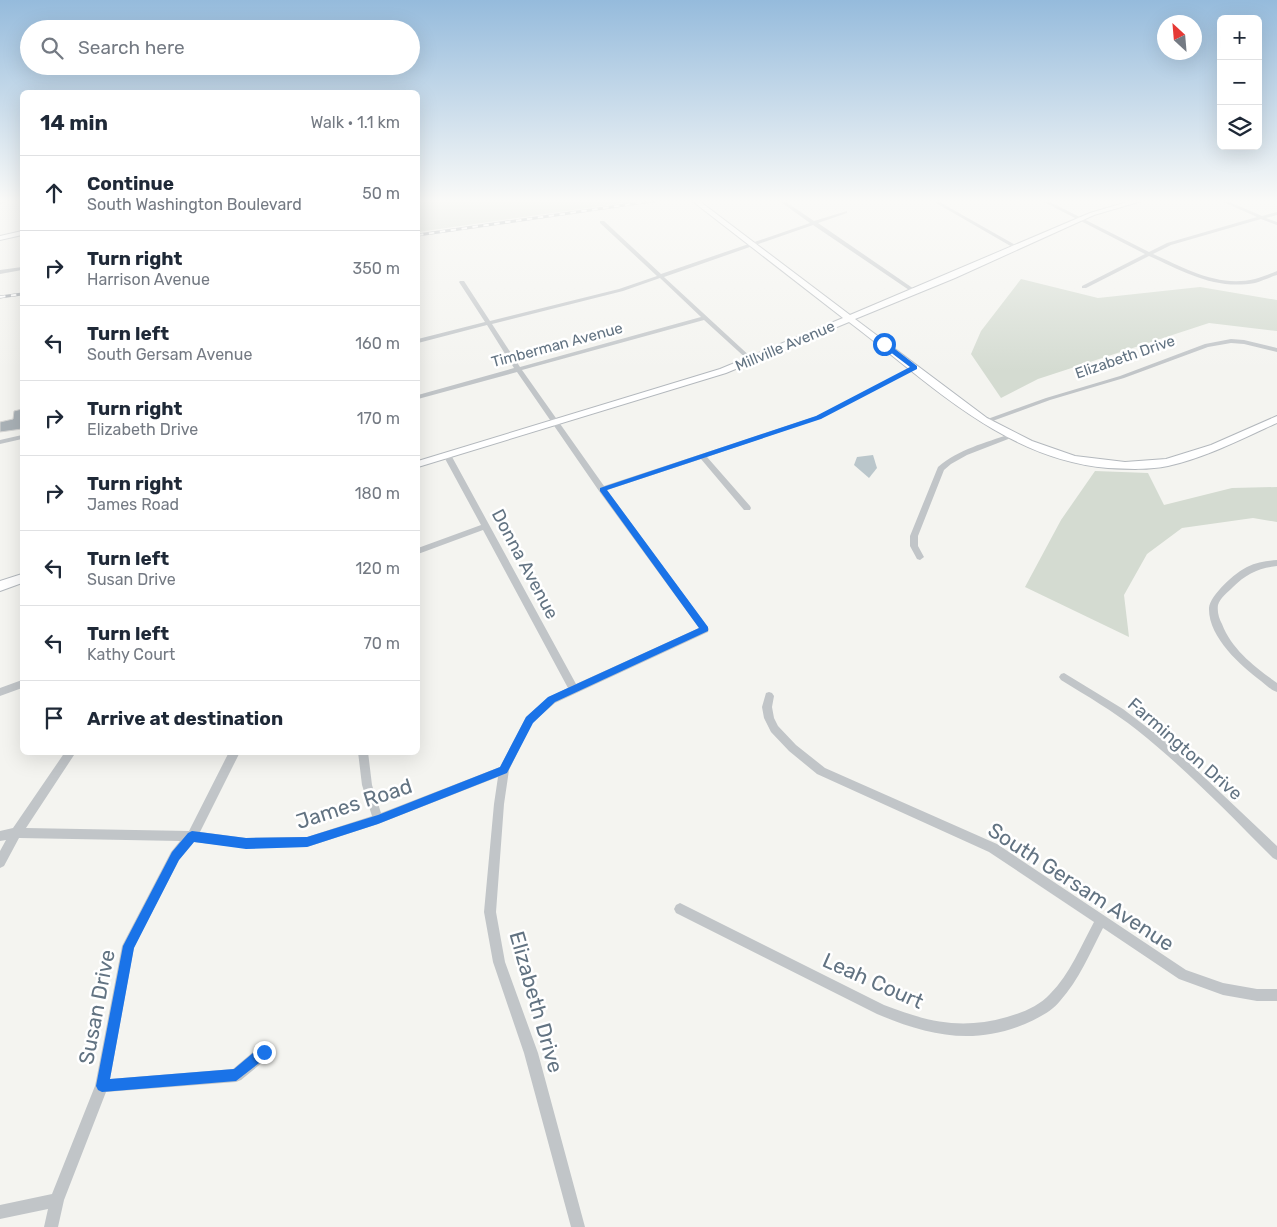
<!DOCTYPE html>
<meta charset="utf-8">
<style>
:root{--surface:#fff;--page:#f2f2f3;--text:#1f2937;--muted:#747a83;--line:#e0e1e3}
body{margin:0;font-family:Rubik,sans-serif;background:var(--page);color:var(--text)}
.controls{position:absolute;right:15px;top:15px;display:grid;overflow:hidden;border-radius:8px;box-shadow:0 5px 20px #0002}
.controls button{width:45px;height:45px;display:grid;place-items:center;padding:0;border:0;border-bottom:1px solid var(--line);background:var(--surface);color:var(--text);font:25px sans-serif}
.compass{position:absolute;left:1157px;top:15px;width:45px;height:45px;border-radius:50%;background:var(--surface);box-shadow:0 5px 20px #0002;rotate:334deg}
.stop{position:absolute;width:15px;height:15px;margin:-11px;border:4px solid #1a73e8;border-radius:50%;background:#fff}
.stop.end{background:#1a73e8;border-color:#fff;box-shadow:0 1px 5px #0008}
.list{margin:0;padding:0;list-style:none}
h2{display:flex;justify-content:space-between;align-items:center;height:65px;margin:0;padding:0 20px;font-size:21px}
h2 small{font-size:16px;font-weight:400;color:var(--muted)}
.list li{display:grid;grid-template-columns:32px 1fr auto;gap:15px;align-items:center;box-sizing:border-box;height:75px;padding:0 20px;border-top:1px solid var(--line)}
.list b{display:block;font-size:19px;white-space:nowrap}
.list p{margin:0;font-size:16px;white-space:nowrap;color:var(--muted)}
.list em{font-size:16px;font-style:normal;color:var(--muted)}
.icon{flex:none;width:28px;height:28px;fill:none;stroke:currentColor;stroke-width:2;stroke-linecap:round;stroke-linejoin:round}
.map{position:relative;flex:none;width:1277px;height:1227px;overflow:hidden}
.search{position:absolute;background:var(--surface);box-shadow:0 5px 20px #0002;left:20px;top:20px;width:400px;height:55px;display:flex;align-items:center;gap:12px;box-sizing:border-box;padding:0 18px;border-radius:28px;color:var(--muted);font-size:19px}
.panel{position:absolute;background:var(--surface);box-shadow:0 5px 20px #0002;left:20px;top:90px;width:400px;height:665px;border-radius:8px}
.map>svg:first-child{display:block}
.green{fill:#d4dbd1}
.water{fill:#bac6cb}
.building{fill:#a9b1b6;stroke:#d5d5d3}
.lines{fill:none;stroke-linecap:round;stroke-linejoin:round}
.secondary-casing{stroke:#b3b8bd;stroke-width:2}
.street{fill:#c1c5c8;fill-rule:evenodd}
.secondary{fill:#fff;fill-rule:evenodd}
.rail-casing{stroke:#a1a7ad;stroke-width:3}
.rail{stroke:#fff;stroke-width:2;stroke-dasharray:5.5;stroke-linecap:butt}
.route{fill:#1a73e8}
.labels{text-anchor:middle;stroke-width:5;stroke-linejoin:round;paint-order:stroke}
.far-street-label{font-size:15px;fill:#627382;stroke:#fff}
.street-label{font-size:18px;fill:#627382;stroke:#fff}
.near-street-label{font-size:21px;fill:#627382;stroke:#fff}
</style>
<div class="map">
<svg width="1277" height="1227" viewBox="0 0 1277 1227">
<rect width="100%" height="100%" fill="#f4f4f0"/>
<path class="green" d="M418 200H644L418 232Z
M1021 279 1098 298 1200 287 1277 300V331L1209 323 1038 379 1001 398 971 354 981 331Z
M1095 471 1148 473 1164 505 1232 488 1277 487V522L1253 518 1182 528 1147 554 1124 595 1129 637 1025 587 1061 520Z"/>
<path class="water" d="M873 455 877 468 869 478 854 465 857 457Z"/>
<path class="building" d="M22 409V429L0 432V422L13 419 14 411Z"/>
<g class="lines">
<g class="secondary-casing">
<path id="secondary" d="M691 200H698L850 315 1090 213 1134 200H1145L1094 215 955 278 855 319 987 418 1032 441 1075 456 1125 462 1166 459 1211 445 1277 416V423C1241 439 1207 457 1168 466 1148 470 1128 469 1108 468 1003 459 928 381 849 322L726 373 418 467V461L720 369 843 318Z
M22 231V235L0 240V236Z
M22 574V583L0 591V581Z"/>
</g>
<path class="street" d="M4 200H9L0 205V202Z
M778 200H783L814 221 847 211V213L818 223 917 291 912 292 813 225 664 277 753 359V361H749L704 320 522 370 604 486 817 416 912 367 917 368 821 418 707 457 750 506 751 508 750 510H744L701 459 607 490 709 629 708 632 555 703 532 723 509 770 504 804 496 912 505 962 538 1053 585 1227H571L524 1053 493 962 484 912 494 804 498 777 378 824 307 847 246 848 194 842 179 860 134 947 110 1079 233 1069 259 1047 264 1045 269 1047 271 1052 269 1057 241 1080 236 1082 106 1092 64 1200 58 1227H44L48 1209 0 1219V1205L52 1194 95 1086 122 946 171 852 180 841 19 838 4 866 0 868V851L6 840 0 841V831L13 828 65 752H76L26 828 189 831 229 752H240L200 832 246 838 307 837 372 816 362 785 358 752H368L372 785 381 813 500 767 526 717 549 697 568 688 483 530 418 554V548L481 525 443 455 444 453H447L451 455 576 684 699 628 599 491 517 372 418 399V395L514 368 487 325 418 343V339L485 322 459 282 460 281H464L490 321 619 289 657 276 600 223V221H604L661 274 810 223ZM660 278 701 317 520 367 492 324 623 291Z
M931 200H936L1019 247 1014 248Z
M1040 200H1046L1149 252 1167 243 1257 217 1219 200H1225L1262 216 1277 212V215L1266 218 1277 222V225L1261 219 1171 245 1153 254C1185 268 1218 288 1255 279 1262 277 1270 274 1277 271V275C1270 277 1262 281 1255 283 1214 290 1185 272 1149 256L1086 288H1082V286L1145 254Z
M22 267V270L0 274V270Z
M1231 339 1244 340 1277 348V352L1244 344 1231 343 1208 347 1124 378 1050 400 987 423H985L982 421 1046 398 1120 376 1205 344Z
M1010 434H1012L1016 436 967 455 951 464 944 470 918 536V546L924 557 920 560 917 559 910 546V536L938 467C959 449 985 443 1010 434Z
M22 435V439L0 444V440Z
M1277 560V566C1258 568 1246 574 1233 587 1228 592 1220 598 1218 605 1217 612 1219 618 1222 624 1232 650 1255 667 1277 683V692C1271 690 1266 685 1261 681 1241 666 1208 637 1209 608 1210 595 1236 572 1247 567 1257 562 1267 561 1277 560Z
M1064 673 1123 709 1165 741 1204 777 1277 846V860L1273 858C1229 814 1186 769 1137 730 1113 711 1087 696 1061 680L1059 677 1061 674Z
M22 680V688L0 696V688Z
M769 692 772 693 774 696 772 707 774 718 778 726 796 745 825 768 997 844 1186 970 1223 983 1257 989H1277V1001H1257L1223 995 1179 979 1103 928C1090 953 1079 980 1060 1001 1051 1012 1038 1018 1025 1024 972 1046 927 1035 877 1014L676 913 674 909 676 905 680 903 884 1005C928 1022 961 1030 1007 1017 1022 1013 1039 1006 1050 994 1070 974 1081 946 1094 922L989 852 817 774 789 751 771 732 764 718 762 707 766 693Z"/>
<use href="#secondary" class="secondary"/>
<g class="rail-casing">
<path id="rail" d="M418 235 659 200
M0 297 22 294"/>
</g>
<use href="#rail" class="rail"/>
</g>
<linearGradient id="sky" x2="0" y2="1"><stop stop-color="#95bbdc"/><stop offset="0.54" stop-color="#fafaf8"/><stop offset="1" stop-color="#fafaf8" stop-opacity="0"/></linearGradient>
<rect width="1277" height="372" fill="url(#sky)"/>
<path class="route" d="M881 342H886L917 366V369L821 419 607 490 708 627V631L555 702 533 723 507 773 378 824 307 847 246 849 194 842 179 860 134 948 110 1079 234 1069 260 1047 264 1046 268 1047 270 1052 268 1056 236 1081 102 1092 98 1090 96 1086 123 946 172 852 188 833 192 831 246 838 307 837 378 815 500 767 526 717 548 697 699 628 600 491V488L816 416 910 367 881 345Z"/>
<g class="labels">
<g class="far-street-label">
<text transform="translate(557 345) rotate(-15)" y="5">Timberman Avenue</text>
<text transform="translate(785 346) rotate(-23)" y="5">Millville Avenue</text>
<text transform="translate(1125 357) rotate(-19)" y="5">Elizabeth Drive</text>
</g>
<g class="street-label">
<text transform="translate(525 564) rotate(62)" y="6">Donna Avenue</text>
<text transform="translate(1185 749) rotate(41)" y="6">Farmington Drive</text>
</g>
<g class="near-street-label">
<text transform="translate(354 804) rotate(-18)" y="7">James Road</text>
<text transform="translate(1081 887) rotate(33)" y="7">South Gersam Avenue</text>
<text transform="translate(873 981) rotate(24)" y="7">Leah Court</text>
<text transform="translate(536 1002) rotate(74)" y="7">Elizabeth Drive</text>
<text transform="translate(97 1007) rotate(-79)" y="7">Susan Drive</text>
</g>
</g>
</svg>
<div class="controls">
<button>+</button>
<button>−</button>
<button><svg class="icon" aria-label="layers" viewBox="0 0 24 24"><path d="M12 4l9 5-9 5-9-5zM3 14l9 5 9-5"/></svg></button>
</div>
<svg class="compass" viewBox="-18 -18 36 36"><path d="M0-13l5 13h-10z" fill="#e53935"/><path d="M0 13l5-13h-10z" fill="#747a83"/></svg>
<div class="stop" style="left:884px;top:344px"></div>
<div class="stop end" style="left:264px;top:1052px"></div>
<div class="search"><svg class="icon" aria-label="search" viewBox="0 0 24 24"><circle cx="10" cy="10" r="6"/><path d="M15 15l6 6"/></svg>Search here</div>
<section class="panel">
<h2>14 min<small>Walk · 1.1 km</small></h2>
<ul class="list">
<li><svg class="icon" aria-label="ahead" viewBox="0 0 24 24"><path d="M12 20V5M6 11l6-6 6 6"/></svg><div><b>Continue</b><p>South Washington Boulevard</p></div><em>50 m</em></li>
<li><svg class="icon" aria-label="right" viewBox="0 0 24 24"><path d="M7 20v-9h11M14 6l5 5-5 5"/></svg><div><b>Turn right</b><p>Harrison Avenue</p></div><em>350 m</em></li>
<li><svg class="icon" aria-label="left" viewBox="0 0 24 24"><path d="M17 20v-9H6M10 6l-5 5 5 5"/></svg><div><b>Turn left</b><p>South Gersam Avenue</p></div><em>160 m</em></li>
<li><svg class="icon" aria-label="right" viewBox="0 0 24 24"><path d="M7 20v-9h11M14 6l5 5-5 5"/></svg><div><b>Turn right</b><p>Elizabeth Drive</p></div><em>170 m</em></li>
<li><svg class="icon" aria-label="right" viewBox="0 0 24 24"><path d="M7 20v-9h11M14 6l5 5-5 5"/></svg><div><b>Turn right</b><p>James Road</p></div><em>180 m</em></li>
<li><svg class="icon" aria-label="left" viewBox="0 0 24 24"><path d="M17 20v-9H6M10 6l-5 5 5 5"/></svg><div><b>Turn left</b><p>Susan Drive</p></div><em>120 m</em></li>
<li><svg class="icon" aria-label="left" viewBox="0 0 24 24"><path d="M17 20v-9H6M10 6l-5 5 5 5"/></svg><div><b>Turn left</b><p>Kathy Court</p></div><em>70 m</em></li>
<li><svg class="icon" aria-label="arrive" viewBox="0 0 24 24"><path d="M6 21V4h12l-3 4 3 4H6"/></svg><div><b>Arrive at destination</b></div></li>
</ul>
</section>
</div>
